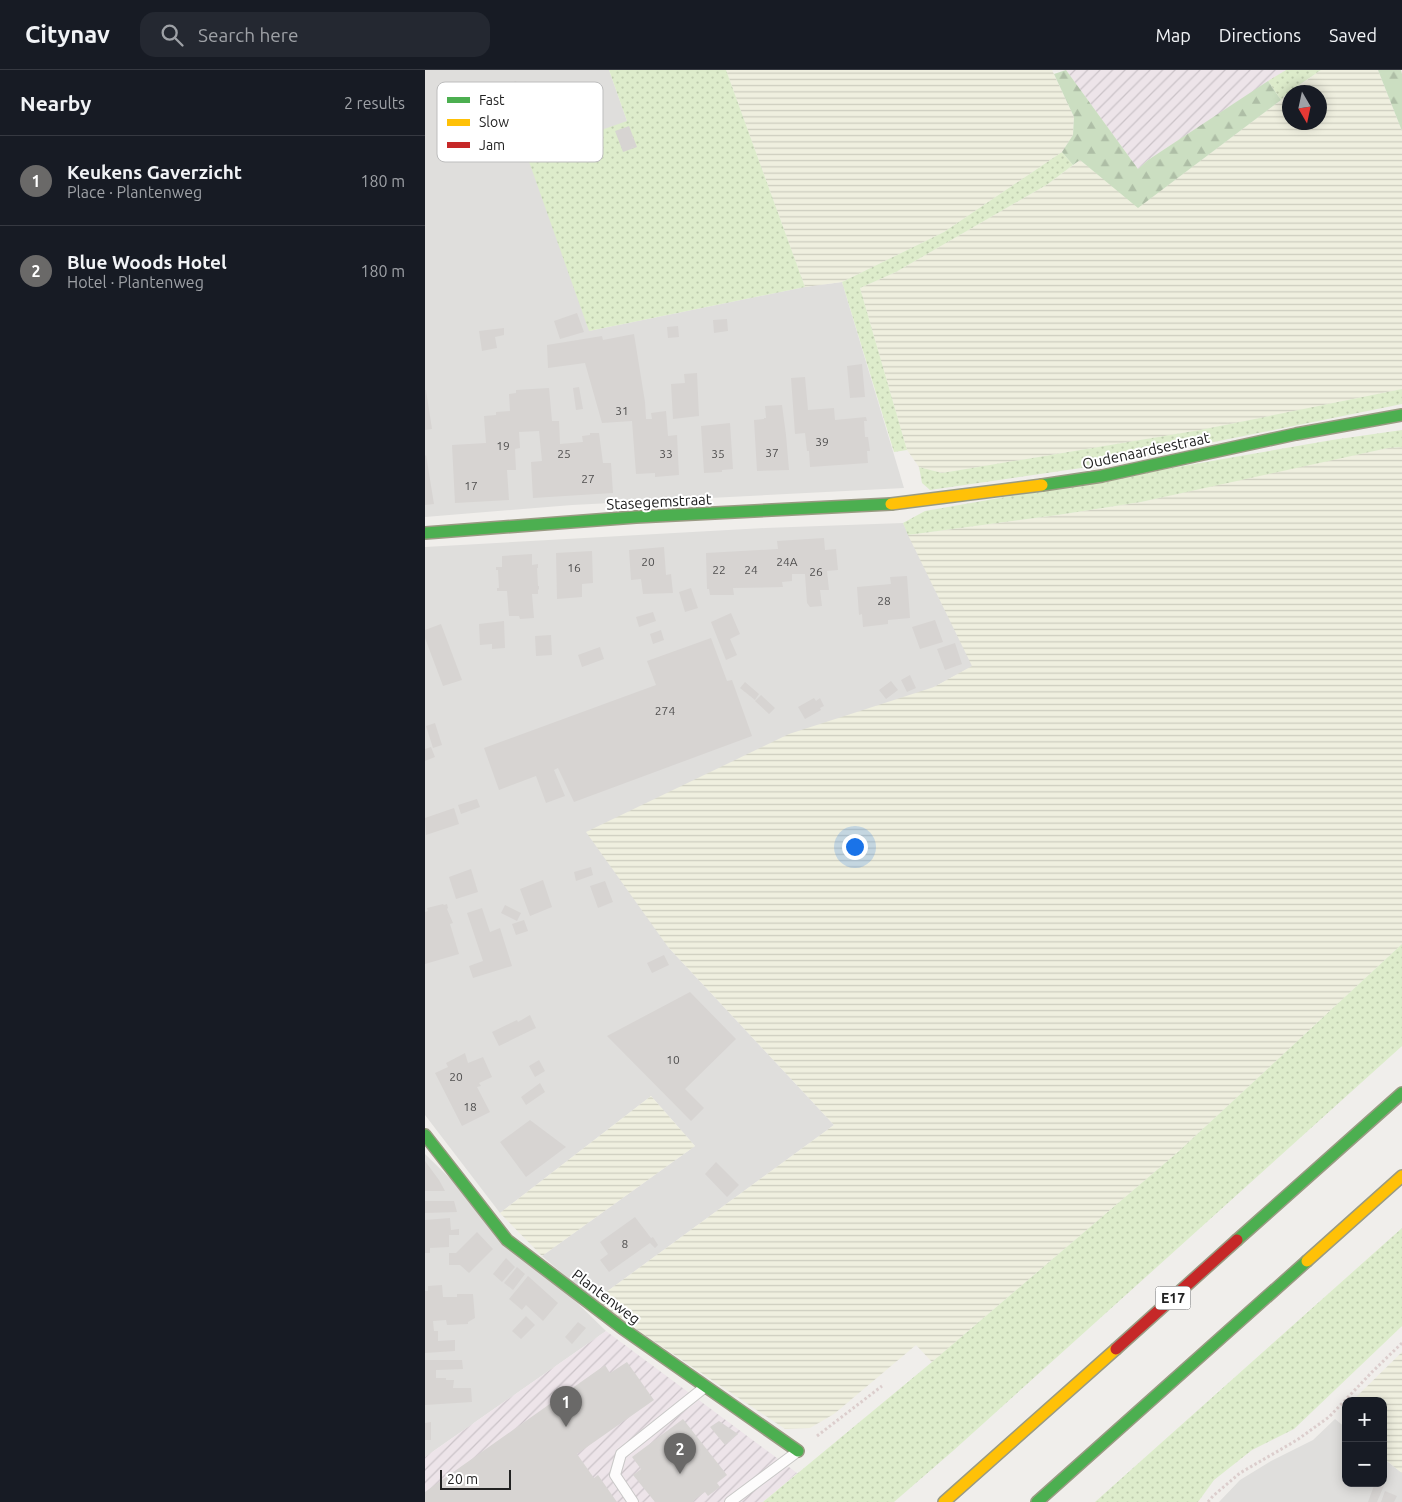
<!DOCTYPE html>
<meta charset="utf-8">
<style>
:root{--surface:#171b24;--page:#242831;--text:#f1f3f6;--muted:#9ea1a6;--line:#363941;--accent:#6a6968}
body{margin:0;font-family:Ubuntu,sans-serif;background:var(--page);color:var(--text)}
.controls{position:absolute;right:15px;bottom:15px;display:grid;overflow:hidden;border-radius:10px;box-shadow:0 2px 12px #0003}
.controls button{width:45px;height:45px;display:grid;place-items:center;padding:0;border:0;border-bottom:1px solid var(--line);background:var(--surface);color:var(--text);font:25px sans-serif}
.compass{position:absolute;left:857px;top:15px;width:45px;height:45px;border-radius:50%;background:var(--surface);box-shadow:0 2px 12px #0003;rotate:171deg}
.scale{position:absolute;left:15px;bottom:12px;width:71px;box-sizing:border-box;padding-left:5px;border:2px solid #222;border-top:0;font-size:14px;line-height:18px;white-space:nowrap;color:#222;-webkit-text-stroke:4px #fff;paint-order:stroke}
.you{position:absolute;left:429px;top:776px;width:18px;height:18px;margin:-12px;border:4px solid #fff;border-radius:50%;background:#1a73e8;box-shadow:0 0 0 8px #1a73e833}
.badge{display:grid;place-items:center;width:32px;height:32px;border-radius:50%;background:var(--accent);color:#fff;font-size:16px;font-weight:700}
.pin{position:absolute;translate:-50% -41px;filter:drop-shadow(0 1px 2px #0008)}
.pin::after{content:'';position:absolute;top:26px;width:18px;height:15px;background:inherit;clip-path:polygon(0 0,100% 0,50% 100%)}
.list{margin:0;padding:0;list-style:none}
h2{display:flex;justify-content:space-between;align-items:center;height:65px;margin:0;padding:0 20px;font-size:21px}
h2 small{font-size:16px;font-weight:400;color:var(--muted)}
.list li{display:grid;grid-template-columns:32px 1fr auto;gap:15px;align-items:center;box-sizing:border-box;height:90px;padding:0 20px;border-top:1px solid var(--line)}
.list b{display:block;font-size:19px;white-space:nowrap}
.list p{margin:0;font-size:16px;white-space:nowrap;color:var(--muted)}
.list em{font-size:16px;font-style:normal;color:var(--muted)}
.icon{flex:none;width:28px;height:28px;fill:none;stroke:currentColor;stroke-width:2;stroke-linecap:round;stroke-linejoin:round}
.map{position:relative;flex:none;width:977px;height:1432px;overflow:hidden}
header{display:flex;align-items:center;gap:30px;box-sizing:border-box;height:70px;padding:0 25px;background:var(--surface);border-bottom:1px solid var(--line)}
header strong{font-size:24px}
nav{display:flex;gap:28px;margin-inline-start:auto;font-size:18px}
.search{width:350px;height:45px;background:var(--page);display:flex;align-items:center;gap:12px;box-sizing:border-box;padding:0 18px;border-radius:15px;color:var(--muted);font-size:19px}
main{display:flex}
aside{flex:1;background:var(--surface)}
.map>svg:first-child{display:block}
.residential{fill:#dfdedc}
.industrial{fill:url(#industrial-furrows)}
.farmland{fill:url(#farmland-rules)}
.grass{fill:url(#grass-dots)}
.forest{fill:url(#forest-firs)}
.building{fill:#d7d4d2}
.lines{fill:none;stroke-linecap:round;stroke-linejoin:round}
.lane-casing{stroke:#c9c8c7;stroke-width:12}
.fast-casing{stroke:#999a82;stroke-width:14}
.slow-casing{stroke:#999a82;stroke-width:14}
.jam-casing{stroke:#999a82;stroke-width:14}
.path{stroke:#dccecd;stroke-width:3;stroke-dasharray:2.5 2.5;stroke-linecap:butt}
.lane{stroke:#fdfcfc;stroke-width:10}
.fast{stroke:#4caf50;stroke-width:11}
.slow{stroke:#ffc107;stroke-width:11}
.jam{stroke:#c62828;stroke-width:11}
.labels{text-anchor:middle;stroke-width:4;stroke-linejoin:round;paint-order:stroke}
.number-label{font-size:12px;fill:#4f4e4e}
.shield{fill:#fff;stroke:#646464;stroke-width:1}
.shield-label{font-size:14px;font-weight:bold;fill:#222}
.street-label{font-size:15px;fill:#222;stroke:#fff}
.key{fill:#fff;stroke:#bdbdbd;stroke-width:1}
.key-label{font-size:14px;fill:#222}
</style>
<header>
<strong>Citynav</strong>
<div class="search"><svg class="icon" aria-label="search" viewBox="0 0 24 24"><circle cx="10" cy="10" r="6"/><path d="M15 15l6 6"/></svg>Search here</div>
<nav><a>Map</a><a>Directions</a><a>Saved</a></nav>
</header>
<main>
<aside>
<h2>Nearby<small>2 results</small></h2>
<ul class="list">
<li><span class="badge">1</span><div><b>Keukens Gaverzicht</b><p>Place · Plantenweg</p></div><em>180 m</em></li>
<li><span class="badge">2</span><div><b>Blue Woods Hotel</b><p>Hotel · Plantenweg</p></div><em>180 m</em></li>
</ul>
</aside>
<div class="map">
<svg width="977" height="1432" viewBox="0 0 977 1432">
<defs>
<pattern id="industrial-furrows" width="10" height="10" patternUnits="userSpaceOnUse" patternTransform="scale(1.25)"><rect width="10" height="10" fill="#ede4e9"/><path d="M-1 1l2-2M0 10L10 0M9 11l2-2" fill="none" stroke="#cbc3c8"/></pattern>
<pattern id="farmland-rules" width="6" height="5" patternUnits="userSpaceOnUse" patternTransform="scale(1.25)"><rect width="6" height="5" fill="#efefdf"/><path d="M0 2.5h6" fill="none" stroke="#cdcdbf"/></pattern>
<pattern id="grass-dots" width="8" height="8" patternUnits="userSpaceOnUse" patternTransform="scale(1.25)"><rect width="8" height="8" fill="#ddeccb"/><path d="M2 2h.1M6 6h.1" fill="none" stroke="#bdcaae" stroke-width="1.8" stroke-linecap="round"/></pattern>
<pattern id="forest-firs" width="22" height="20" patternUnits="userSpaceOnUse" patternTransform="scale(1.25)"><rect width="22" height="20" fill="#cbdec1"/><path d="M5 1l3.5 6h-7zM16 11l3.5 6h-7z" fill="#aebea6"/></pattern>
</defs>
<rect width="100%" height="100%" fill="#f0eeeb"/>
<path class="residential" d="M0 0H184L202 51 164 261 380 217 417 212 479 418 147 435 0 447Z
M478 453 548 596 509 617 243 877 409 1055 169 1231 117 1186 270 1076 226 1026 75 1143 0 1045V477L340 458Z
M0 1084 181 1261 0 1387Z
M910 1349 921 1358V1413H958V1388L977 1403V1432H794L815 1410 846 1391 888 1370Z"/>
<path class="industrial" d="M641 0H861L723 90 713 99Z
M181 1261 372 1403 338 1432H0V1387Z"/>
<path class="farmland" d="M301 0H627L649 47 648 65 637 82 519 162 417 212 380 217Z
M896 0H953L977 61V319L776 360 517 403 494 397 482 380 435 218 471 202 623 114 655 90 714 137 864 24V52H894V22H866Z
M977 377V874L753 1082 507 1292 491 1275 409 1344 385 1358 360 1359 169 1231 409 1055 243 877 161 762 364 664 509 617 547 596 483 465 633 445 716 432 848 402 963 378Z
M226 1026 270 1076 117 1186 75 1143Z
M977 1282V1403L958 1388V1331H927Z"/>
<path class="grass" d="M184 0H301L380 217 164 261 102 86 202 51Z
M861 0H896L864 22 856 30 843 11Z
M637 82 648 95 623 114 471 202 435 218 482 380 469 382 417 212 519 162Z
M977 319V334L670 396 505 420 497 413 494 397 517 403 775 360Z
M977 360V377L963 378 716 432 633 445 483 465 478 453 500 441 907 370Z
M977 874V976L529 1380 469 1432H338L507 1292 753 1082Z
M977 1158V1256L869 1359 827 1380 789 1410 773 1432H670Z"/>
<path class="forest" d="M641 0 713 99 723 90 843 11 856 30 713 138 655 90 648 95 637 82 648 65 649 47 629 4Z
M953 0H976L977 4V61Z"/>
<path class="building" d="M91 11 103 42 91 47 79 16Z
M204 56 212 77 198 82 190 61Z
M152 243 159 262 135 269 129 251Z
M302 249 303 261 289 263 288 250Z
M253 256 254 267 243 268 242 257Z
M79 258V265L70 267 72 278 57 281 54 261Z
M209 264 220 332 221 349H227L226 343 241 341 243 366 252 365 254 405 230 407V403L211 404 207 351 177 353 160 293 123 298 122 275 177 266 178 270Z
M437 294 440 327 425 328 422 296Z
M272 303 274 346 248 349 246 314 260 313 259 304Z
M380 307 383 340 409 338 410 350 441 347 442 351H439L440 367H443L445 381H442L443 393 385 397 384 381H382L380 363 370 364 366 308Z
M154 317 158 339 151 340 148 318Z
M124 318 127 351H134L135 374 158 372 157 366 165 365V363H174L178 393H186L188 423 108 428 106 392 117 391 114 361 94 362 95 378 90 379 91 400H82L84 430 30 433 27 375 61 373 59 346 71 345V342L85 341 84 324 91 323V320Z
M0 320H1L7 359 0 360Z
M357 335 361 365 364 400 332 401 329 350 339 349V348H341L340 336Z
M305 353 308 399 297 400V402L279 403 276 356Z
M1 385 9 434 0 435V386Z
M399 468 400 480 411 479 413 500 402 501 404 520H395L397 536 385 537 382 533 380 504H367V511L357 512 358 517 308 518 309 525H285L284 519H282L281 483 353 479 352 471Z
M239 477 241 505 246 504 248 523 218 524 216 509 206 510 204 480Z
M167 481 168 513 157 514V527L132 529 131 483Z
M107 484V495L113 494V498H112L113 516H114V519L113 520V524H107L109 548 95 549 94 546H84L82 521H72V518H74L73 500H71V497H77V486Z
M482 506 485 548 463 550V554L438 557 437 544 434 545 432 517 466 514 465 507Z
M266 518 273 538 260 542 254 522Z
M228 542 231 551 214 557 211 547Z
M306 543 315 564 305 569 312 585 301 590 286 552Z
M510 550 518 572 495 579 487 557Z
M79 551 80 578 67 579V574L55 575 54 554Z
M16 554 37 610 18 616 0 568V560Z
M236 560 239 570 228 574 225 564Z
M126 565 127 585 111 586 110 566Z
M286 568 302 611 307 610 327 666 149 732 133 698 129 700 140 726 121 733 111 706 74 720 59 678 231 615 222 591Z
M530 573 537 594 520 600 512 579Z
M175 577 179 589 157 597 153 585Z
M485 605 491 618 482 622 476 610Z
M466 611 473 620 461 629 454 620Z
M320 612 334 624 330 630 315 618Z
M336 625 350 638 344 644 330 631Z
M389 628 391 631 395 628 399 636 395 638 396 640 380 649 373 637Z
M10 653 17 675 8 678 1 656Z
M6 677 10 687 0 691V679Z
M52 729 55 737 36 744 33 735Z
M29 738 34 754 1 765 0 748Z
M166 797 168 805 151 811 149 802Z
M46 799 53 822 31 829 24 807Z
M118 810 127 837 105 846 95 819Z
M180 811 188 832 173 838 165 816Z
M18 834 19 835 22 834 23 838 22 839 28 853 25 854 34 884 0 894V842L3 841 2 838Z
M80 835 96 843 92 851 76 843Z
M57 838 65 862 75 858 87 896 48 908 44 896 58 891 42 843Z
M99 850 103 861 91 865 87 854Z
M239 885 244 895 227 903 222 893Z
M265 922 311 969 260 1019 279 1038 266 1051 182 966Z
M105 945 111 958 74 976 67 962 92 950 93 952Z
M40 983 43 993 58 987 67 1007 54 1013 56 1016 52 1017 65 1042 37 1056 10 1003 23 997 21 993Z
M114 990 120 1001 110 1007 104 996Z
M115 1013 120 1022 101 1035 96 1027Z
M105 1050 141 1077 101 1107 75 1072Z
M0 1091 14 1110 20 1121H0Z
M291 1092 314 1115 302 1127 280 1104Z
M0 1131H29L32 1142 0 1143Z
M210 1147 226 1168 228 1167 233 1175 230 1178 225 1173 184 1202 175 1190 183 1184 175 1172Z
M25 1148 26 1160 34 1159V1165H24V1177L5 1178V1183H0V1150Z
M52 1162 68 1179 44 1203 35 1195H24V1183H31Z
M81 1188 90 1197 77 1212 68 1204Z
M92 1197 100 1204 88 1220 79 1213Z
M103 1206 133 1233 118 1251 101 1235 97 1240 84 1229Z
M17 1215 18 1227H32V1224H48L50 1248 43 1252V1254L22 1255 21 1250 8 1251 9 1261H13V1271L30 1270V1281L0 1283V1221H3V1216Z
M101 1246 110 1255 96 1269 87 1261Z
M153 1252 161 1258 147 1274 140 1267Z
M0 1290H37L38 1299 11 1300V1308H21V1310H29L28 1318H46L47 1332 0 1335Z
M202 1292 229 1330 152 1384 169 1408 173 1405 192 1432H0V1422L180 1295 185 1303Z
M258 1349 302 1405 292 1413 295 1417 283 1426 280 1422 268 1431 269 1432H230L208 1405 216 1399 207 1387Z
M294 1351 313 1364 300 1375 285 1357Z
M6 1352V1370H0V1353Z
M950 1413H960L952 1432H943Z
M960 1421 972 1426 969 1432H956Z"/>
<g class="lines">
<g class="lane-casing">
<path id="lane" d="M208 1432 190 1405 196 1384 280 1317
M305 1432 372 1382"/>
</g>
<g class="fast-casing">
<path id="fast" d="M617 415 677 406 871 364 977 345
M0 463 211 447 466 434
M0 1065 82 1170 197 1258 373 1381
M812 1170 977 1023
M612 1432 882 1191"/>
</g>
<g class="slow-casing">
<path id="slow" d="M466 434 617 415
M882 1191 977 1106
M519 1432 691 1279"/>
</g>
<g class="jam-casing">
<path id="jam" d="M691 1279 812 1170"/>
</g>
<path class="path" d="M392 1366 457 1316
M783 1432 788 1426 815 1403 872 1370 904 1347 947 1302 977 1273"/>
<use href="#lane" class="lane"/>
<use href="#fast" class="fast"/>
<use href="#slow" class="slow"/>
<use href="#jam" class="jam"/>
</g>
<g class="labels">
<g class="number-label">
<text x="197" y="345">31</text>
<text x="397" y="376">39</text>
<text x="78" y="380">19</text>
<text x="347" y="387">37</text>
<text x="139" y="388">25</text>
<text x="241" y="388">33</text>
<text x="293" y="388">35</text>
<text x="163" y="413">27</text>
<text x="46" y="420">17</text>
<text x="223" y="496">20</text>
<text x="362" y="496">24A</text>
<text x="149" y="502">16</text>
<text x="294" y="504">22</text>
<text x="326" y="504">24</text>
<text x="391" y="506">26</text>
<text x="459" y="535">28</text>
<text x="240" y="645">274</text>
<text x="248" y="994">10</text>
<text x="31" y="1011">20</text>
<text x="45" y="1041">18</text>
<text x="200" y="1178">8</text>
</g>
<rect class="shield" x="730.5" y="1216.5" width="35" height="23" rx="4"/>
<g class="shield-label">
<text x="748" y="1233">E17</text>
</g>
<g class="street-label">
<text transform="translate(721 381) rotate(-12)" y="5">Oudenaardsestraat</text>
<text transform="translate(234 432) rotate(-3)" y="5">Stasegemstraat</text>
<text transform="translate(181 1227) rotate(37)" y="5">Plantenweg</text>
</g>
</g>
<rect x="12" y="12" width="166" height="80" rx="8" class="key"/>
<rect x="22" y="27" width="23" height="6" fill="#4caf50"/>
<rect x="22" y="49" width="23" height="7" fill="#ffc107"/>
<rect x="22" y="72" width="23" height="6" fill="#c62828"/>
<g class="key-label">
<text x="54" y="35">Fast</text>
<text x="54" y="57">Slow</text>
<text x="54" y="80">Jam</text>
</g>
</svg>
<div class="controls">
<button>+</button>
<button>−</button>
</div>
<svg class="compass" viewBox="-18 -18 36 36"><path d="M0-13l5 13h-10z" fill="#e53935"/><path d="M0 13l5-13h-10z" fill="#9ea1a6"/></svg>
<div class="scale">20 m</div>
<div class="you"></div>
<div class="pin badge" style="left:141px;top:1357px">1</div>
<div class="pin badge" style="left:255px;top:1404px">2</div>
</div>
</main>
